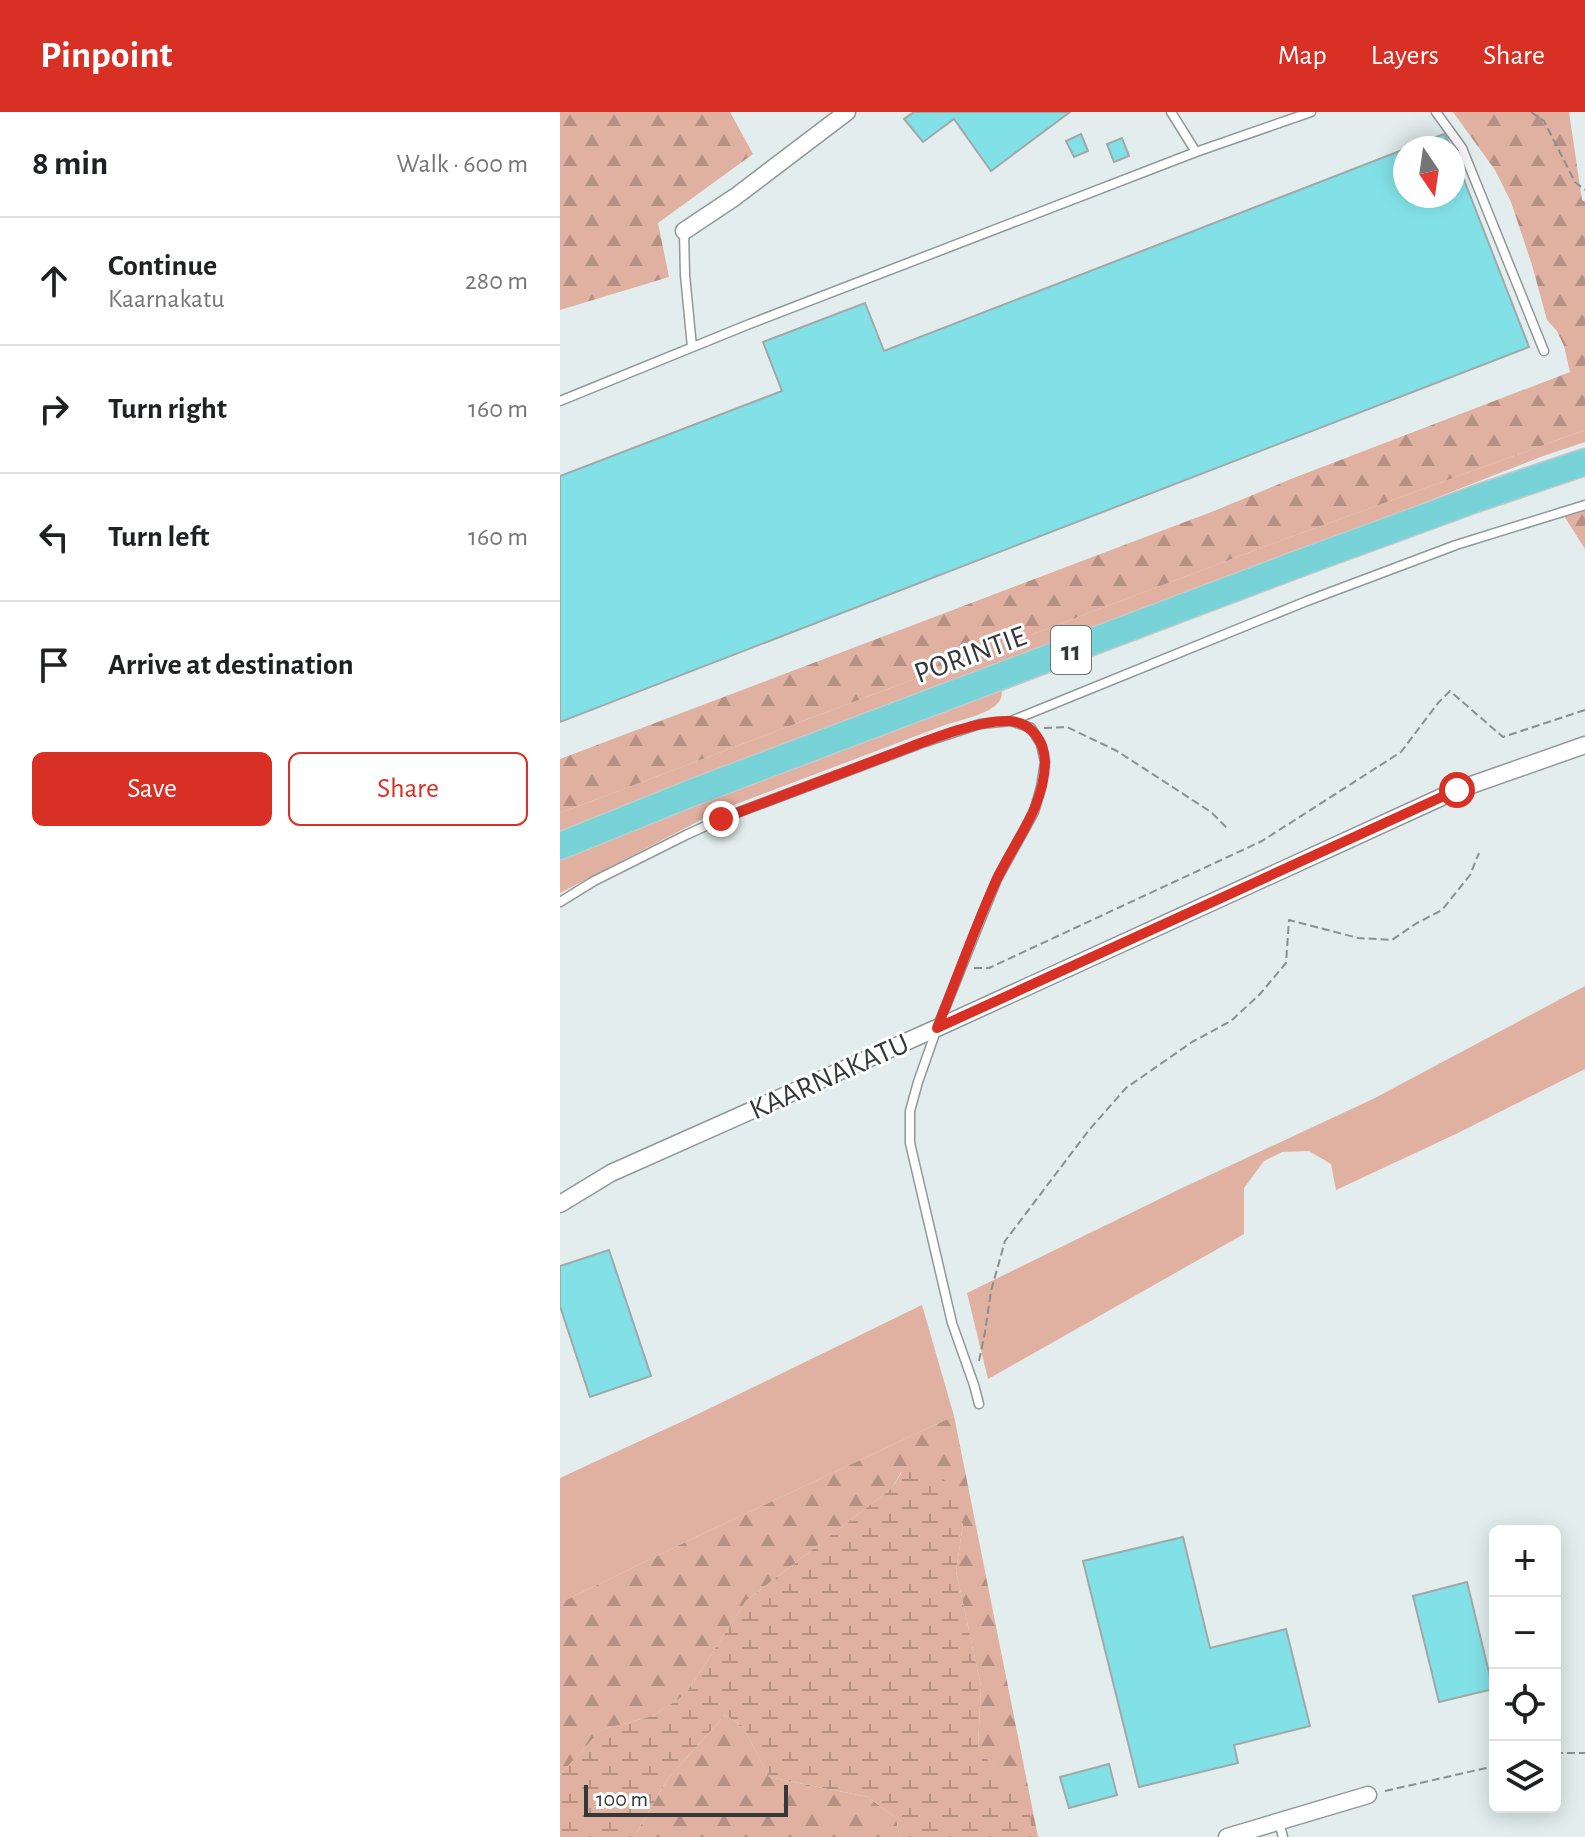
<!DOCTYPE html>
<meta charset="utf-8">
<style>
:root{--surface:#fff;--page:#f6f6f6;--text:#202124;--muted:#757577;--line:#e0e0e0;--accent:#d93025}
body{margin:0;font-family:"Alegreya Sans",sans-serif;background:var(--page);color:var(--text)}
.controls{position:absolute;right:24px;bottom:24px;display:grid;overflow:hidden;border-radius:12px;box-shadow:0 4px 20px #0003}
.controls button{width:72px;height:72px;display:grid;place-items:center;padding:0;border:0;border-bottom:2px solid var(--line);background:var(--surface);color:var(--text);font:40px sans-serif}
.compass{position:absolute;left:833px;top:24px;width:72px;height:72px;border-radius:50%;background:var(--surface);box-shadow:0 4px 20px #0003;rotate:167deg}
.scale{position:absolute;left:24px;bottom:20px;width:204px;box-sizing:border-box;padding-left:8px;border:4px solid #343838;border-top:0;font-size:22px;line-height:28px;white-space:nowrap;color:#343838;-webkit-text-stroke:6px #fff;paint-order:stroke}
.stop{position:absolute;width:24px;height:24px;margin:-18px;border:6px solid #d93025;border-radius:50%;background:#fff}
.stop.end{background:#d93025;border-color:#fff;box-shadow:0 2px 8px #0008}
.list{margin:0;padding:0;list-style:none}
h2{display:flex;justify-content:space-between;align-items:center;height:104px;margin:0;padding:0 32px;font-size:34px}
h2 small{font-size:26px;font-weight:400;color:var(--muted)}
.list li{display:grid;grid-template-columns:52px 1fr auto;gap:24px;align-items:center;box-sizing:border-box;height:128px;padding:0 32px;border-top:2px solid var(--line)}
.list b{display:block;font-size:30px;white-space:nowrap}
.list p{margin:0;font-size:26px;white-space:nowrap;color:var(--muted)}
.list em{font-size:26px;font-style:normal;color:var(--muted)}
.actions{display:flex;gap:16px;padding:24px 32px}
.actions a{flex:1;padding:18px 0;border:2px solid var(--accent);border-radius:12px;text-align:center;font-size:28px;color:var(--accent)}
.actions .main{background:var(--accent);color:#fff}
.icon{flex:none;width:44px;height:44px;fill:none;stroke:currentColor;stroke-width:2;stroke-linecap:round;stroke-linejoin:round}
.map{position:relative;flex:none;width:1025px;height:1725px;overflow:hidden}
header{display:flex;align-items:center;gap:48px;box-sizing:border-box;height:112px;padding:0 40px;background:var(--accent);color:#fff}
header strong{font-size:38px}
nav{display:flex;gap:44px;margin-inline-start:auto;font-size:28px}
main{display:flex}
aside{flex:1;background:var(--surface)}
.map>svg:first-child{display:block}
.grass{fill:#e0b0a0}
.forest{fill:url(#forest-firs)}
.wetland{fill:url(#wetland-marsh)}
.building{fill:#82e1e7;stroke:#a0a9a9;stroke-width:2}
.lines{fill:none;stroke-linecap:round;stroke-linejoin:round}
.service-casing{stroke:#909899;stroke-width:11}
.minor-casing{stroke:#909899;stroke-width:19}
.trunk-casing{stroke:#c6c7c7;stroke-width:29}
.path{stroke:#899090;stroke-width:2;stroke-dasharray:8 4;stroke-linecap:butt}
.service{stroke:#fff;stroke-width:8}
.minor{stroke:#fff;stroke-width:16}
.trunk{stroke:#77d3d8;stroke-width:26}
.route{stroke:#d93025;stroke-width:10}
.labels{text-anchor:middle;stroke-width:6;stroke-linejoin:round;paint-order:stroke}
.shield{fill:#fff;stroke:#717474;stroke-width:2}
.shield-label{font-size:28px;font-weight:bold;fill:#343838}
.street-label{font-size:30px;fill:#343838;stroke:#fff}
</style>
<header>
<strong>Pinpoint</strong>
<nav><a>Map</a><a>Layers</a><a>Share</a></nav>
</header>
<main>
<aside>
<h2>8 min<small>Walk · 600 m</small></h2>
<ul class="list">
<li><svg class="icon" aria-label="ahead" viewBox="0 0 24 24"><path d="M12 20V5M6 11l6-6 6 6"/></svg><div><b>Continue</b><p>Kaarnakatu</p></div><em>280 m</em></li>
<li><svg class="icon" aria-label="right" viewBox="0 0 24 24"><path d="M7 20v-9h11M14 6l5 5-5 5"/></svg><div><b>Turn right</b></div><em>160 m</em></li>
<li><svg class="icon" aria-label="left" viewBox="0 0 24 24"><path d="M17 20v-9H6M10 6l-5 5 5 5"/></svg><div><b>Turn left</b></div><em>160 m</em></li>
<li><svg class="icon" aria-label="arrive" viewBox="0 0 24 24"><path d="M6 21V4h12l-3 4 3 4H6"/></svg><div><b>Arrive at destination</b></div></li>
</ul>
<div class="actions"><a class="main">Save</a><a>Share</a></div>
</aside>
<div class="map">
<svg width="1025" height="1725" viewBox="0 0 1025 1725">
<defs>
<pattern id="forest-firs" width="22" height="20" patternUnits="userSpaceOnUse" patternTransform="scale(2)"><rect width="22" height="20" fill="#e0b0a0"/><path d="M5 1l3.5 6h-7zM16 11l3.5 6h-7z" fill="#b69083"/></pattern>
<pattern id="wetland-marsh" width="20" height="14" patternUnits="userSpaceOnUse" patternTransform="scale(2)"><rect width="20" height="14" fill="#e0b0a0"/><path d="M1 5h8M5 5V1M11 12h8M15 12V8" fill="none" stroke="#b69083"/></pattern>
</defs>
<rect width="100%" height="100%" fill="#e3eded"/>
<path class="grass" d="M1025 318V330L983 344 699 455 0 720V701L706 434Z
M442 572C442 575 442 584 441 586 436 601 400 608 385 613L158 699 0 781V744Z
M1025 874V957L898 1021 776 1078 771 1052 749 1039 722 1040 704 1049 684 1076V1122L428 1267 407 1181 620 1077 813 987Z
M362 1193 394 1304 142 1422 0 1491V1366L136 1303Z"/>
<path class="forest" d="M0 0H170L193 42 98 111 109 165 0 198Z
M893 0H1009L1022 88 1025 90V318L706 434 0 701V647L654 399 731 367 1010 260 1004 234 997 219 987 208 972 153 951 90 935 58Z
M1025 388V437L999 396Z
M394 1304 478 1725H473L469 1703 418 1635 421 1574 396 1459 403 1412 341 1360 332 1376 186 1489 125 1583 92 1604 41 1618 0 1663V1491L142 1422Z
M165 1603 183 1614 209 1665 308 1685 336 1706 340 1725H74L109 1665Z"/>
<path class="wetland" d="M342 1360 375 1361 402 1382 403 1412 396 1459 421 1574 418 1635 470 1703 473 1725H340L336 1706 308 1685 209 1665 183 1614 165 1603 109 1665 74 1725H0V1663L41 1618 92 1604 125 1583 186 1489 332 1376Z"/>
<path class="building" d="M354 0H510L431 59 394 7 363 30 344 7Z
M521 22 528 39 514 45 506 29Z
M884 22 892 36H851L850 35Z
M562 26 569 44 554 50 547 32Z
M845 37V84H893L894 42 969 235 0 610V364L222 279 203 230 305 191 324 239Z
M49 1138 91 1264 30 1285 0 1194V1154Z
M623 1425 650 1536 726 1517 750 1614 674 1633 678 1651 579 1675 523 1449Z
M907 1470 933 1577 879 1590 853 1484Z
M549 1652 557 1683 509 1696 500 1665Z"/>
<g class="lines">
<g class="service-casing">
<path id="service" d="M611 0 636 40 751 0
M876 0 902 36 984 239
M124 119 125 163 132 235
M0 289 187 213 636 40
M451 609 747 489 896 433 1025 393
M0 790 34 769 126 723 161 707 362 631 420 612 451 609 471 616 481 632 485 650 481 675 474 700 437 767 377 916 358 970 350 999V1031L392 1211 414 1273 419 1292
M719 1710 723 1725"/>
</g>
<g class="minor-casing">
<path id="minor" d="M124 119 175 85 287 0
M0 1092 51 1061 377 916 897 678 1025 633
M667 1725 808 1683"/>
</g>
<g class="trunk-casing">
<path id="trunk" d="M0 734 134 680 746 449 918 386 1025 350"/>
</g>
<path class="path" d="M971 0 984 9 1015 70 1025 78
M484 616 507 615 557 639 651 700 668 717
M414 856H429L702 729 841 640 878 591 890 579 943 625 1025 598
M419 1249 425 1220 431 1179 445 1129 529 1018 566 976 632 930 671 909 700 882 726 851 729 808 798 826 832 828 857 811 882 798 910 763 919 741
M995 1641H1025
M825 1679 935 1654"/>
<use href="#service" class="service"/>
<use href="#minor" class="minor"/>
<use href="#trunk" class="trunk"/>
</g>
<g class="lines">
<path class="route" d="M161 707C216 686 272 665 327 644 359 632 417 607 450 609 472 611 485 630 485 651 484 696 454 730 436 769 414 817 397 867 377 916L897 678"/>
</g>
<g class="labels">
<rect class="shield" x="491" y="514" width="40" height="48" rx="6"/>
<g class="shield-label">
<text x="511" y="548">11</text>
</g>
<g class="street-label">
<text transform="translate(410 542) rotate(-20)" y="10">PORINTIE</text>
<text transform="translate(269 964) rotate(-24)" y="10">KAARNAKATU</text>
</g>
</g>
</svg>
<div class="controls">
<button>+</button>
<button>−</button>
<button><svg class="icon" aria-label="locate" viewBox="0 0 24 24"><circle cx="12" cy="12" r="6"/><path d="M12 2v4M12 18v4M2 12h4M18 12h4"/></svg></button>
<button><svg class="icon" aria-label="layers" viewBox="0 0 24 24"><path d="M12 4l9 5-9 5-9-5zM3 14l9 5 9-5"/></svg></button>
</div>
<svg class="compass" viewBox="-18 -18 36 36"><path d="M0-13l5 13h-10z" fill="#e53935"/><path d="M0 13l5-13h-10z" fill="#757577"/></svg>
<div class="scale">100 m</div>
<div class="stop" style="left:897px;top:678px"></div>
<div class="stop end" style="left:161px;top:707px"></div>
</div>
</main>
